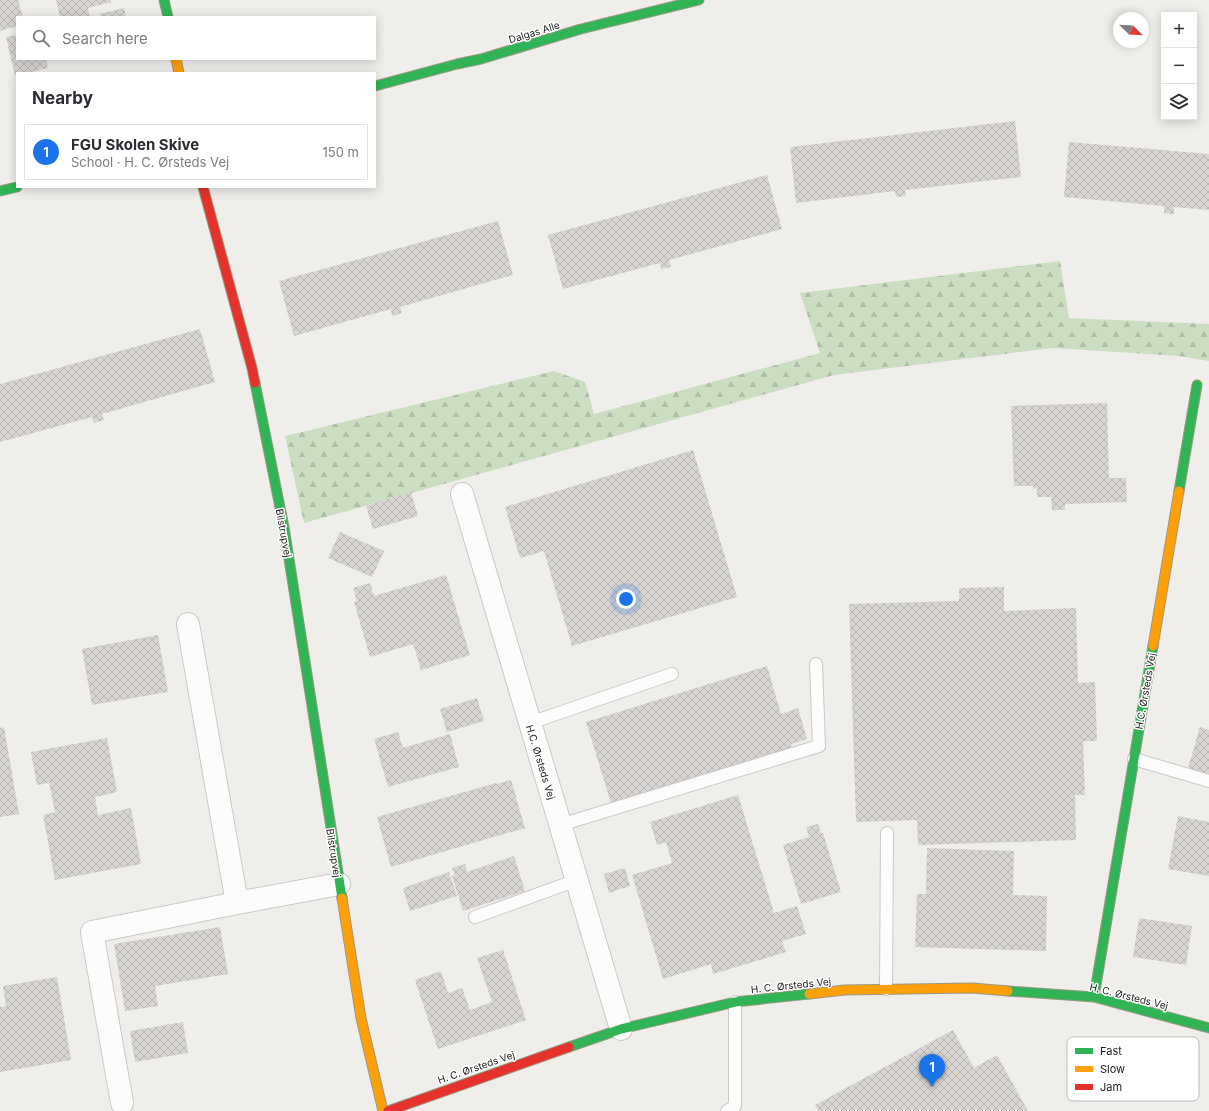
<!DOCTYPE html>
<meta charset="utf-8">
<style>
:root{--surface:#fff;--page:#f2f2f3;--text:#2b2b33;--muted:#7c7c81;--line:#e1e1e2;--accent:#1a73e8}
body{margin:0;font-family:Inter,sans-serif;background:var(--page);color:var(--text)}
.controls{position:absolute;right:12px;top:12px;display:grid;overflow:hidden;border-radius:0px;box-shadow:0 2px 10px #0003}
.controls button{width:36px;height:36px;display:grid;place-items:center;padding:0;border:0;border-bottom:1px solid var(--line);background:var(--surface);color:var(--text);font:20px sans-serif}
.compass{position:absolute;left:1113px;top:12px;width:36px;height:36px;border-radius:50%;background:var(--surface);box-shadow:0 2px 10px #0003;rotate:114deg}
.you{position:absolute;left:626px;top:599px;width:14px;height:14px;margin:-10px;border:3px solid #fff;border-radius:50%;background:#1a73e8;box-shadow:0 0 0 6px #1a73e833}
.badge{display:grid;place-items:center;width:26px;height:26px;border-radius:50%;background:var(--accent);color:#fff;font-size:13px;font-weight:700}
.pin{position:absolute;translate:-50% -33px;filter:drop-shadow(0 1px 2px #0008)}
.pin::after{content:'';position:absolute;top:21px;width:14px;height:12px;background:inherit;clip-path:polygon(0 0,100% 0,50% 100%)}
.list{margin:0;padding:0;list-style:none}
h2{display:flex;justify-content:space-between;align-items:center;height:52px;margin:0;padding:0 16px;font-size:17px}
h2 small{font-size:13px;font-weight:400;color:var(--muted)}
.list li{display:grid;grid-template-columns:26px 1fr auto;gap:12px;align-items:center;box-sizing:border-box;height:56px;margin:0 8px 8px;padding:0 8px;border:1px solid var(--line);border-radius:0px}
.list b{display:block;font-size:15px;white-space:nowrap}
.list p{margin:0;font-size:13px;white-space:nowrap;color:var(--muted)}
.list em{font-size:13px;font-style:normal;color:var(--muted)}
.icon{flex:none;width:22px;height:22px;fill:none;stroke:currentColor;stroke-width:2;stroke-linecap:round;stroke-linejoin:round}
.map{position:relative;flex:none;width:1209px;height:1111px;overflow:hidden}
.search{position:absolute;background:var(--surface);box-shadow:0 2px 10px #0003;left:16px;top:16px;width:360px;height:44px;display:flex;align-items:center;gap:10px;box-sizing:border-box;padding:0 14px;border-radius:0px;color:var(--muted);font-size:15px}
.panel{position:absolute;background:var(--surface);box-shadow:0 2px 10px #0003;left:16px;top:72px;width:360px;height:116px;border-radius:0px}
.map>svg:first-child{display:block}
.forest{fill:url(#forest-firs)}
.building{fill:url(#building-cross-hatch)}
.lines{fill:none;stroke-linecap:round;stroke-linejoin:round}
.lane-casing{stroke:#c9c8c7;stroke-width:14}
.street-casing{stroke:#c9c8c7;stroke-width:24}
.fast-casing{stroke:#999a82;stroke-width:11}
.slow-casing{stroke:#999a82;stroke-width:11}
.jam-casing{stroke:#999a82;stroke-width:11}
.lane{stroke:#fdfcfc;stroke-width:12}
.street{stroke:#fdfcfc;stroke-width:22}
.fast{stroke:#30b455;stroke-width:9}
.slow{stroke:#ff9f0a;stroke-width:9}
.jam{stroke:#e5322d;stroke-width:9}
.labels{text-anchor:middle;stroke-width:3;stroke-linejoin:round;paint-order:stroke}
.street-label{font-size:10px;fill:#222;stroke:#fff}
.key{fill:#fff;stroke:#bdbdbd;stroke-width:1}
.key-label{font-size:11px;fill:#222}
</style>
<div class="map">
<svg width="1209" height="1111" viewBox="0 0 1209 1111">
<defs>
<pattern id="forest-firs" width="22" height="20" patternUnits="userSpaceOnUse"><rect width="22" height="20" fill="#cbdec1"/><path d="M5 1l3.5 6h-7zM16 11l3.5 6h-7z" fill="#aebea6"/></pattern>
<pattern id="building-cross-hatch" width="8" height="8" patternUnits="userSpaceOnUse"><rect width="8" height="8" fill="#d7d4d2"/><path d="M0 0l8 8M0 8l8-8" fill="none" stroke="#b8b6b4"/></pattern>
</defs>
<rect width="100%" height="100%" fill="#f0eeeb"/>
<path class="forest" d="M1060 261 1069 318 1209 324V361L1179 356 1053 348 834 375 304 523 285 436 554 371 585 382 594 414 820 353 800 293Z"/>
<path class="building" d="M0 0H18L23 17H17V26L0 31Z
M56 0H110L111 2 88 8 90 17H60Z
M124 8 126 17H101L100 14Z
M17 35V59H46L48 68 27 73H17V75L15 76 6 37Z
M1015 121 1021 177 905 190 906 196 896 197 895 191 796 203 790 147Z
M1069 142 1209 154V210L1174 207V214L1164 213V206L1064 197Z
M767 175 782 229 669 260 671 267 661 269 660 263 563 289 548 235Z
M498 221 513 275 400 307 402 313 392 316 391 309 294 336 279 281Z
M200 329 215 382 102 414 104 420 94 423 92 417 0 442V384Z
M1107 403 1109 478H1126L1127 502 1065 504V510H1052L1051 497H1037V488L1033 489V486H1014L1011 406Z
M693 450 737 597 572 646 544 551 520 558 505 507Z
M411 492 418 516 373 529 366 506Z
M340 532 384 551 372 577 328 558Z
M446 575 470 655 421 670 413 644 370 657 354 602 357 601 353 588 370 583 374 596Z
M1004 587V611L1076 608 1078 683 1095 682 1097 741H1083L1085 795H1075L1076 840 918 845 917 820 856 822 849 604 959 601V588Z
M158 635 168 692 92 705 82 649Z
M767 666 781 714 798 708 807 739 791 744 792 748 611 803 586 722Z
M477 698 484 721 447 732 440 709Z
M4 727 19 814 0 817V728Z
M1200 727 1209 730V777L1206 776 1207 774 1188 768Z
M398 732 403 748 450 734 459 767 388 787 374 739Z
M107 738 117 792 95 797 98 815 131 808 141 864 55 880 43 815 55 812 49 783 37 785 31 752Z
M511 780 525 828 391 867 377 817 496 783V784Z
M738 795 774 913 797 906 806 934 782 941 786 952 713 974 711 964 663 979 632 875 672 863 666 842 657 845 650 822Z
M1178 816 1209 822V876L1168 869Z
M818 824 821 833H823L841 892 801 904 783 845 809 837 806 827Z
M927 848 1014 851 1013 895 1047 896 1046 951 915 947 917 894H926Z
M514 856 525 891 463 911 452 876 455 875 452 868 465 864 467 872Z
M625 868 630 886 609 893 604 874Z
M449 872 457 896 410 911 403 888Z
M1139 918 1192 926 1186 965 1133 957Z
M220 927 228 974 155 986 158 1006 125 1011 114 944Z
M503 950 526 1020 438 1049 415 980 441 971 448 993 462 988 470 1010 492 1002 477 958Z
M57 977 71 1060 0 1072V1007L6 1006 3 986Z
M183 1022 188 1053 135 1062 130 1031Z
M953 1030 974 1068 997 1055 1028 1111H819L815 1105Z"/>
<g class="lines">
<g class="lane-casing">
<path id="lane" d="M530 723 672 674
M1134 759 1209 781
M560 825 819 746 816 664
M475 917 577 880
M886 989 887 833
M727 1111 735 1106V1002"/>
</g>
<g class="street-casing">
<path id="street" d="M462 494 621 1029
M188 624 237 903
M122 1103 92 932 237 903 339 884"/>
</g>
<g class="fast-casing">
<path id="fast" d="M164 0 168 17
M375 86 457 64 481 59 581 29 699 0
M0 191 17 187
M255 383 284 527 342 898
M1179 491 1197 385
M1008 991 1094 997 1209 1028
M1094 997 1153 646
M569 1047 621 1029 735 1002 809 994"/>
</g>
<g class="slow-casing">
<path id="slow" d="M176 59 179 73
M1153 646 1179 491
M342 898 361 1018 383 1111
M809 994 845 990 972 988 1008 991"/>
</g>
<g class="jam-casing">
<path id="jam" d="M203 187 252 368 255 383
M388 1111 569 1047"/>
</g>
<use href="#lane" class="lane"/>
<use href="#street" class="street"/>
<use href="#fast" class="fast"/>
<use href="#slow" class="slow"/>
<use href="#jam" class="jam"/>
</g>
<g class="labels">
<g class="street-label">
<text transform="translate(534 32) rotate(-17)" y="4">Dalgas Alle</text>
<text transform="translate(284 533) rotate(80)" y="4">Bilstrupvej</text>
<text transform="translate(1145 691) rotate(-80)" y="4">H.C. Ørsteds Vej</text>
<text transform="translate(541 762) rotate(73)" y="4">H.C. Ørsteds Vej</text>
<text transform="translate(334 853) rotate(81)" y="4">Bilstrupvej</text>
<text transform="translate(791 985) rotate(-6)" y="4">H. C. Ørsteds Vej</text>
<text transform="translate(1129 996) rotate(14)" y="4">H. C. Ørsteds Vej</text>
<text transform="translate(476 1067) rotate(-19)" y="4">H. C. Ørsteds Vej</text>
</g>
</g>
<rect x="1067" y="1037" width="132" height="64" rx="6" class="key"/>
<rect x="1075" y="1048" width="18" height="6" fill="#30b455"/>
<rect x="1075" y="1066" width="18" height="6" fill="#ff9f0a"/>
<rect x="1075" y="1084" width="18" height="6" fill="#e5322d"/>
<g class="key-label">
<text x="1100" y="1055">Fast</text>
<text x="1100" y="1073">Slow</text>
<text x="1100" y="1091">Jam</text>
</g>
</svg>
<div class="controls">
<button>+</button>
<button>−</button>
<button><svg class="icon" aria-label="layers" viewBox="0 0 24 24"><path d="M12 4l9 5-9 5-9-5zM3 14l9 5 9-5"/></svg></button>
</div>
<svg class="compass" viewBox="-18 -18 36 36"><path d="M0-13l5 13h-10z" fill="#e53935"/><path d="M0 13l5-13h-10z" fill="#7c7c81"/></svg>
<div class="you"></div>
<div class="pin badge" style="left:932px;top:1087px">1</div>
<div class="search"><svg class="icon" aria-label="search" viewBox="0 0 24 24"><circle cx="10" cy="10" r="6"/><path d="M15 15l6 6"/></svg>Search here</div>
<section class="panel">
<h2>Nearby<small></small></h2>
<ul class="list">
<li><span class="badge">1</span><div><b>FGU Skolen Skive</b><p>School · H. C. Ørsteds Vej</p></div><em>150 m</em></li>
</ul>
</section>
</div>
